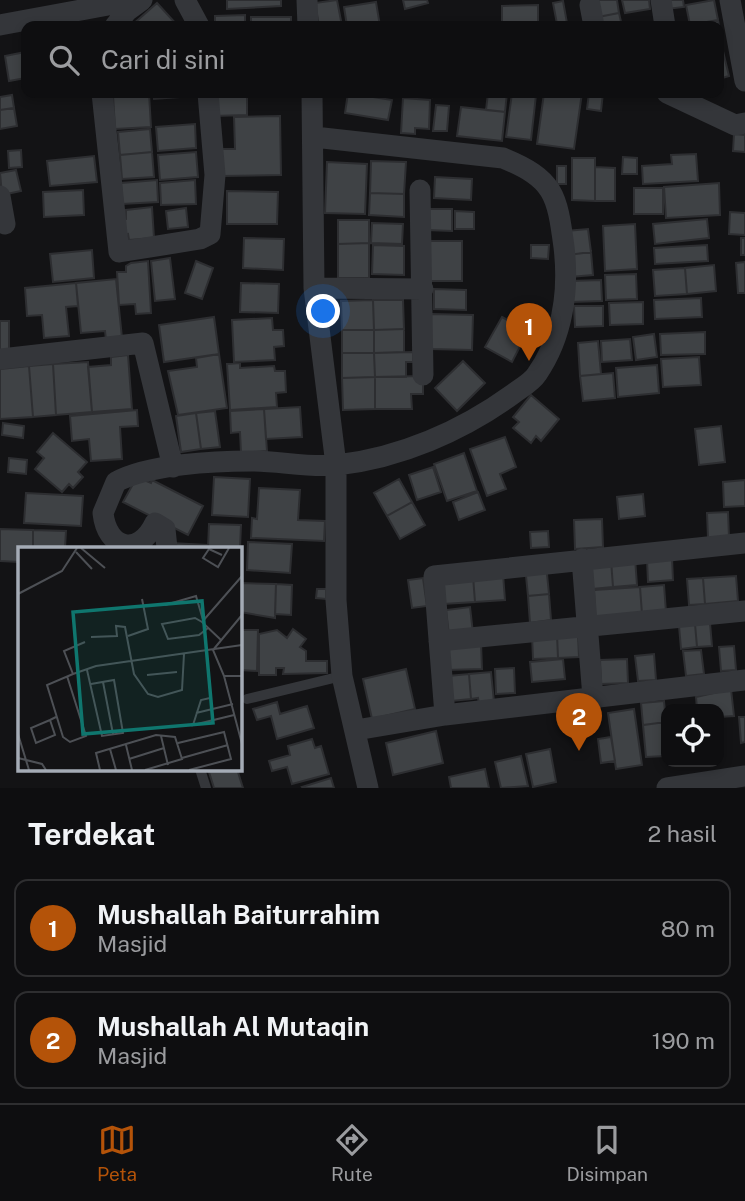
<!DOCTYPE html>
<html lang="id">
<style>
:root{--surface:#0e0e10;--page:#171719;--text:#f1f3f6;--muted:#9b9c9f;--line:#2e2e30;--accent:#b45309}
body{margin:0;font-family:"Public Sans",sans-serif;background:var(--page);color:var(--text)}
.controls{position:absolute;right:21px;bottom:21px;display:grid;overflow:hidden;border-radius:14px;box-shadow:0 4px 10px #0003}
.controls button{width:63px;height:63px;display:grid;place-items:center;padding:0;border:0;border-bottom:2px solid var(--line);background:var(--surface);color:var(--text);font:35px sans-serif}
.you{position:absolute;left:324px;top:312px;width:24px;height:24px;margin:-18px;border:5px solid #fff;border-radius:50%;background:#1a73e8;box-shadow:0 0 0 10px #1a73e833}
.badge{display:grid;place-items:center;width:46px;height:46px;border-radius:50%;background:var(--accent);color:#fff;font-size:23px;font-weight:700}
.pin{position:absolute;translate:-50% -58px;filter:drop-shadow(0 2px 4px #0008)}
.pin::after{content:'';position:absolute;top:37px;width:24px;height:21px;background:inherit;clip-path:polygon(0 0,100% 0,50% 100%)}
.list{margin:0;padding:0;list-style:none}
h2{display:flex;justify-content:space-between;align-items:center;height:91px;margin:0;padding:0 28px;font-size:30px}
h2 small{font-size:23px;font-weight:400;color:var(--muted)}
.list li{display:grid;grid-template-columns:46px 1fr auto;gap:21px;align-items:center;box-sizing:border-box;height:98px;margin:0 14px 14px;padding:0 14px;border:2px solid var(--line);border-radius:14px}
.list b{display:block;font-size:26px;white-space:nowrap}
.list p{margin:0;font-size:23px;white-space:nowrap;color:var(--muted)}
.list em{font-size:23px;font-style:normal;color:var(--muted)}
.icon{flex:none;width:38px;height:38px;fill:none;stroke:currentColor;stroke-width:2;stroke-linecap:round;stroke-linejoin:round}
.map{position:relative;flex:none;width:745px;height:788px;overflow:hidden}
.search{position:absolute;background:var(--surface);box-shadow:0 4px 10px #0003;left:21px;right:21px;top:21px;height:77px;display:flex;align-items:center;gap:18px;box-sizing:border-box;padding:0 24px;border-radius:14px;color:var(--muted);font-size:26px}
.sheet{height:315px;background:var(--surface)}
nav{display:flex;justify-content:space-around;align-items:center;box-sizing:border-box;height:98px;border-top:2px solid var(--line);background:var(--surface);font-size:19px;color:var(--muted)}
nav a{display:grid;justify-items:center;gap:4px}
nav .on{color:var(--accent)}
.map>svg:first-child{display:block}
.building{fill:#3f4245;stroke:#2d2e31;stroke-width:2}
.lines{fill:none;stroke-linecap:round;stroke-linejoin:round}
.lane{stroke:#34363a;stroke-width:10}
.street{stroke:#34363a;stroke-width:21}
.inset-road{fill:none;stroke:#4d5055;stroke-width:2}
.view{fill:#0f766e;fill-opacity:0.15;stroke:#0f766e;stroke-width:3.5}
.inset-edge{fill:none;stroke:#a5acb6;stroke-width:3.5}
</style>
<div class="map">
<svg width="745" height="788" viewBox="0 0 745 788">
<rect width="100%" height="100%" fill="#131315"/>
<path class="building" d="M227 0H281V6L227 9Z
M337 0 342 26H319L315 3Z
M403 0H427L428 3 405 9Z
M595 0H617L619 13 598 17Z
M622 0H649L650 9 625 13Z
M666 0H683L684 7 667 9Z
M714 0 718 20 690 25 686 5Z
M563 1 567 23 557 24 553 3Z
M376 2 380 26H347L344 7Z
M157 3 178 26H131Z
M538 5V26H502V6Z
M619 13 622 26H600L598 17Z
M245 15V26H215V16Z
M251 17H291V26H251Z
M718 20 719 26H690V25Z
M719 47H722L729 76 719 79Z
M25 52 26 78 9 81 5 56Z
M149 93 151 127 115 129 113 95Z
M153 93H193V96L154 99Z
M348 93 392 100 388 120 345 113Z
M408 93H432V97Z
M488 93H507L505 112 486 110Z
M512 93 536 95 531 140 506 137Z
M544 93H582L574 149 537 144Z
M589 93H603L601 111 587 109Z
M12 95 14 108 0 110V97Z
M247 95V115L213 116 212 96Z
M403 98 430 100 429 129 415 128V134L401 133Z
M436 105 449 106 447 131H433Z
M461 107 505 112 502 141 457 136Z
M14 108 17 126 0 129V110Z
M280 116 281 175 222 176 221 149H235L234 117Z
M195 124 196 148 158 151 156 127Z
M150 129 152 152 120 155 118 132Z
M734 134 745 135V152L733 151Z
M21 150 22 167 9 168 8 151Z
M152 152 154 177 122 179 120 155Z
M196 152 198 177 160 180 158 155Z
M696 154 698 181 643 184 642 166 672 164 671 155Z
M94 156 97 182 50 186 47 161Z
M623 157 637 158V174H622Z
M572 158H595V201L572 200Z
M371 161 406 162 404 194 370 193Z
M327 162 367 164 365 214 325 213Z
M557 166H566V184H557Z
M595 167 615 168V201H595Z
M16 170 21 191 2 195 0 173Z
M435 177 472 179 471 200 434 198Z
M157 180 158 202 122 204 121 183Z
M195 180 196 204 161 205 160 183Z
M719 183 720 215 666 218 664 187Z
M634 188H663V214H634Z
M83 190 84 215 44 217 43 192Z
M227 191 278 192 277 224H227Z
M370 193 404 194V217L369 215Z
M152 207 154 238 129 240 128 234 121 235 120 220 126 219V210Z
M186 208 188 227 168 229 166 211Z
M426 209H452V231L426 230Z
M455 211 474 212V229H455Z
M730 212 745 213V235L729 234Z
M707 219 709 238 655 244 653 224Z
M338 220H369V243L338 244Z
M372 223 403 224 402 244 371 243Z
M635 224 637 269 605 271 603 226Z
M588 229 591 252 568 255 566 231Z
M244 238 284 239 283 270 243 268Z
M741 238H745V255H741Z
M427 241H462V281H428Z
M369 243V278H338V244Z
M373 245 404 246V275L372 274Z
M531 245H549L548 259 531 258Z
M707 245 708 261 655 264 654 248Z
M92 250 94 278 53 282 50 254Z
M591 252 593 275 570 277 568 255Z
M170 258 175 299 155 301 151 261Z
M148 261 151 313 136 314 135 304 119 305 117 272H126V266L131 263Z
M196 261 213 268 202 299 185 293Z
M745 262V293H738L736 263Z
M714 265 716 291 687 294 685 268Z
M685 268 687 294 655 296 653 270Z
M636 274 637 299 606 300 605 275Z
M116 279 122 338 106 340 105 331 81 333 76 283Z
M601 280 602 301 571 302 570 281Z
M76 283 78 306 66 307 69 336 44 338 42 315 27 316 25 288Z
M241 283 279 284 278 313 240 312Z
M434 289 466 290V310L434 309Z
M701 298 702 317 655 319 654 300Z
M373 300H403L404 329 374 330Z
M373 300 374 330H342L341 301Z
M643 302V324L610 325 609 303Z
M574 306H603V326L575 327Z
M431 314 473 315 472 350 430 349Z
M214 317 219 354 164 362 159 325Z
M502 317 528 331 512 362 485 347Z
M272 318 273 330H283L284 346 274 347 275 360 234 362 232 320Z
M0 321H9V351H0Z
M404 329V352L374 353V330Z
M342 330H374V353H342Z
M705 332V354L661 355 660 334Z
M654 334 657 357 636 360 633 337Z
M630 339 632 360 602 362 601 341Z
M598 341 601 374 580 376 578 343Z
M413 352V362H406V377H375L374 353Z
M342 353H374L375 377 342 378Z
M219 354 227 408 178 415 168 371 197 367 196 358Z
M128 355 132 409 92 412 88 367 111 365V357Z
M699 357 701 385 663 387 661 359Z
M463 361 485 383 457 411 435 388Z
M88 362 92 412 56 415 53 364Z
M240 363V368L274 366 275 371H285L286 392 276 393 277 407 230 410 227 364Z
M53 364 56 415 33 417 29 366Z
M657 365 659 393 618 397 616 368Z
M29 366 33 417 0 419V369Z
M613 373 615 398 583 401 580 376Z
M423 376V394H411L412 409H375V377Z
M375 377V409L343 410 342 378Z
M531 395 559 419 541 441 536 436 531 443 513 428 519 422 513 417Z
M300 407 302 437 266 439 264 409Z
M264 409 267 451 241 453 240 432 231 433 230 411Z
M137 410 138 426 120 427 122 459 91 461 89 439 72 441 70 416Z
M215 411 220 447 201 449 196 413Z
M196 413 201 449 181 452 176 416Z
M3 423 24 426 23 438 2 435Z
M721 426 725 462 699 465 695 429Z
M53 433 87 462 78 472 83 477 73 488 69 484 62 492 35 469 44 458 37 452Z
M505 437 516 467 500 474 506 489 487 496 470 449Z
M464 453 477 491 447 501 434 464Z
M9 458 27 460 26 474 8 472Z
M433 467 441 492 417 500 409 475Z
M214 477 250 479 248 517 212 515Z
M399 479 412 502 387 516 374 493Z
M144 480 151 483 152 480 203 506 188 535 123 502 133 484Z
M745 480V506L724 507 723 482Z
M259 488 300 490 298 520 325 521 324 541 251 538 252 518 257 519Z
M478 492 485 510 459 520 453 502Z
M26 493 83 496 81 526 24 523Z
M643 494 645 516 619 519 617 497Z
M412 502 425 525 400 539 387 516Z
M728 512 729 537 708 538 707 513Z
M602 519 603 547 575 549 574 520Z
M209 524 241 525 240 548H208Z
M0 529 33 530V548H19V562L0 561Z
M33 530 66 531 65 548H33Z
M548 531 549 547 531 548 530 532Z
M248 542 292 544 290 573 247 570Z
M171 543 207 545V548H171Z
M635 558 637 585 613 587 611 560Z
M672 558 673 580 648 582 647 560Z
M611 560 613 587 592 589 590 561Z
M546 564 549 594 528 596 525 566Z
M503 574 505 600 475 602 473 576Z
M473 576 475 602 443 604 441 578Z
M736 576 738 601 705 604 703 578Z
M423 578 427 606 412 608 408 580Z
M703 578 705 604 689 605 687 579Z
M240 583 276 584 275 618 240 612Z
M276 584 292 585 291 615 275 614Z
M664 585 666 612 642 614 640 587Z
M640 587 642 614 595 617 594 590Z
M317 589H326V599L316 598Z
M549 594 551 620 530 623 528 596Z
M470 607 473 633 449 635 446 610Z
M710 623 712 646 697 647 695 624Z
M695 624 697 647 681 649 679 626Z
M293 629 306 639 300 647 306 651V661H327V673L283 674 284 668H276V675H259V634L277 630 287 638Z
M240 630H258L257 671 240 670Z
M578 634 579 657 558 658 557 635Z
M532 635H557L558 658 533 659Z
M481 643 482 669 446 670 445 644Z
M734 646 736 670 721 671 719 647Z
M701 650 704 674 686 676 683 651Z
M654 654 656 680 638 681 635 656Z
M563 659 565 679 532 682 530 662Z
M627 659 628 683 601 684 600 660Z
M514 668 515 693 496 694 495 669Z
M406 669 415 709 372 719 363 679Z
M491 672 494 702 479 704 478 698 471 699 469 674Z
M469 674 471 699 451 701 448 676Z
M731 689 734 716 719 717V709H697L696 697Z
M664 701 666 722 643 725 641 703Z
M277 702 280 714 307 706 314 728 277 739 271 716 257 720 253 709Z
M634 709 642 765 616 769 608 713Z
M739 717H745V742L741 743Z
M666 722V756L646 757 643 725Z
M436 731 443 763 393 775 386 743Z
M611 737 615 761 601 763 598 739Z
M312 739 315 748 321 746 329 774 292 784 287 767 272 771 269 761 290 755 288 746Z
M550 749 556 782 533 787 526 754Z
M521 756 528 786 501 788 495 762Z
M208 769H237L243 788H214Z
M485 769 489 788H451L449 777Z
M331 778 334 788H303L302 787Z"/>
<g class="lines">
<path class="lane" d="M247 699 342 676
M200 769 206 788"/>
<path class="street" d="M185 0 199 26
M307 0 308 26
M661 0 665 26
M730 0 745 81
M590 5 594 26
M0 25 119 3
M115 26 127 11 142 0
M102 93 119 252 200 239 210 234 215 175 208 93
M312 93 314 288 336 465V600L342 676 368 788
M667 93 735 125 745 123
M420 190 423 375
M0 196 5 224
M314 288 423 289
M0 359 143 343 173 467
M167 548 165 529 155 523C139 557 107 550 103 513L116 482C149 464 215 461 252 461 280 461 309 468 337 465 400 458 462 431 513 394 521 388 532 382 537 374 563 336 569 290 564 247 557 194 554 179 503 158L314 137
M582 559 593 698
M439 641 745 611
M445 715 434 576 745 543
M356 730 445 715 745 680
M667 788 745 776"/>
</g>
<g transform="translate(18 547)">
<rect width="224" height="224" fill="#131315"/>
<path class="inset-road" d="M63 1 87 21M58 5 74 22M204 8 191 2 185 11 200 20 211 1M0 47 44 24 59 1M147 58 178 49 185 73M224 68 195 103 206 129H224M184 75 224 29M190 81 181 88 150 92 144 77 177 71 184 75 203 93M110 89 130 82 124 52M73 90 99 89 98 79 107 80 116 127 130 147 140 150 164 143 166 107M69 123 84 189 105 186 96 133 73 137M55 127 46 104 67 95M129 128 159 125M49 129 68 189 52 195 45 190 29 138 55 127 78 119 224 98M206 129 224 197M85 135 95 187M192 151 183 153 175 178 216 168M178 166 215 157M32 173 37 188 18 196 13 181 32 173 38 170M0 187 11 223M143 189 150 218M160 196 206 185 213 212 171 223M108 198 114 223M92 202 98 223M0 211 24 217 28 223M164 211 210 198M111 212 146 201M82 223 78 206 138 188 157 190 164 212 127 223"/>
<path class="view" d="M184 54 195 176 65 187 55 65Z"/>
<rect width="224" height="224" class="inset-edge"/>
</g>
</svg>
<div class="controls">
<button><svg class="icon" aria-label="locate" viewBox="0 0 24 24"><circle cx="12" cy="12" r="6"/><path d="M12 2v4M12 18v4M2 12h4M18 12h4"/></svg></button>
</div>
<div class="you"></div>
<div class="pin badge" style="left:529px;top:361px">1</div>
<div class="pin badge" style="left:579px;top:751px">2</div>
<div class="search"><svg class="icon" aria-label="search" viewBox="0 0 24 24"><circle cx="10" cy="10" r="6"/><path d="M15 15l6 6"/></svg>Cari di sini</div>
</div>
<section class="sheet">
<h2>Terdekat<small>2 hasil</small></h2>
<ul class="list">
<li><span class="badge">1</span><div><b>Mushallah Baiturrahim</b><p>Masjid</p></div><em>80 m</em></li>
<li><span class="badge">2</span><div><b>Mushallah Al Mutaqin</b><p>Masjid</p></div><em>190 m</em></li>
</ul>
</section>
<nav>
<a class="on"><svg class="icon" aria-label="map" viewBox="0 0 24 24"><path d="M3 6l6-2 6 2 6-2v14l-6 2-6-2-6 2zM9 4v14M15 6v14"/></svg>Peta</a>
<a><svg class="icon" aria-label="directions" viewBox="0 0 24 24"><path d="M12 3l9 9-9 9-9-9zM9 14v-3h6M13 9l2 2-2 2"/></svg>Rute</a>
<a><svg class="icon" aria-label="saved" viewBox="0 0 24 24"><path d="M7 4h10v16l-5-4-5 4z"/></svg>Disimpan</a>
</nav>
